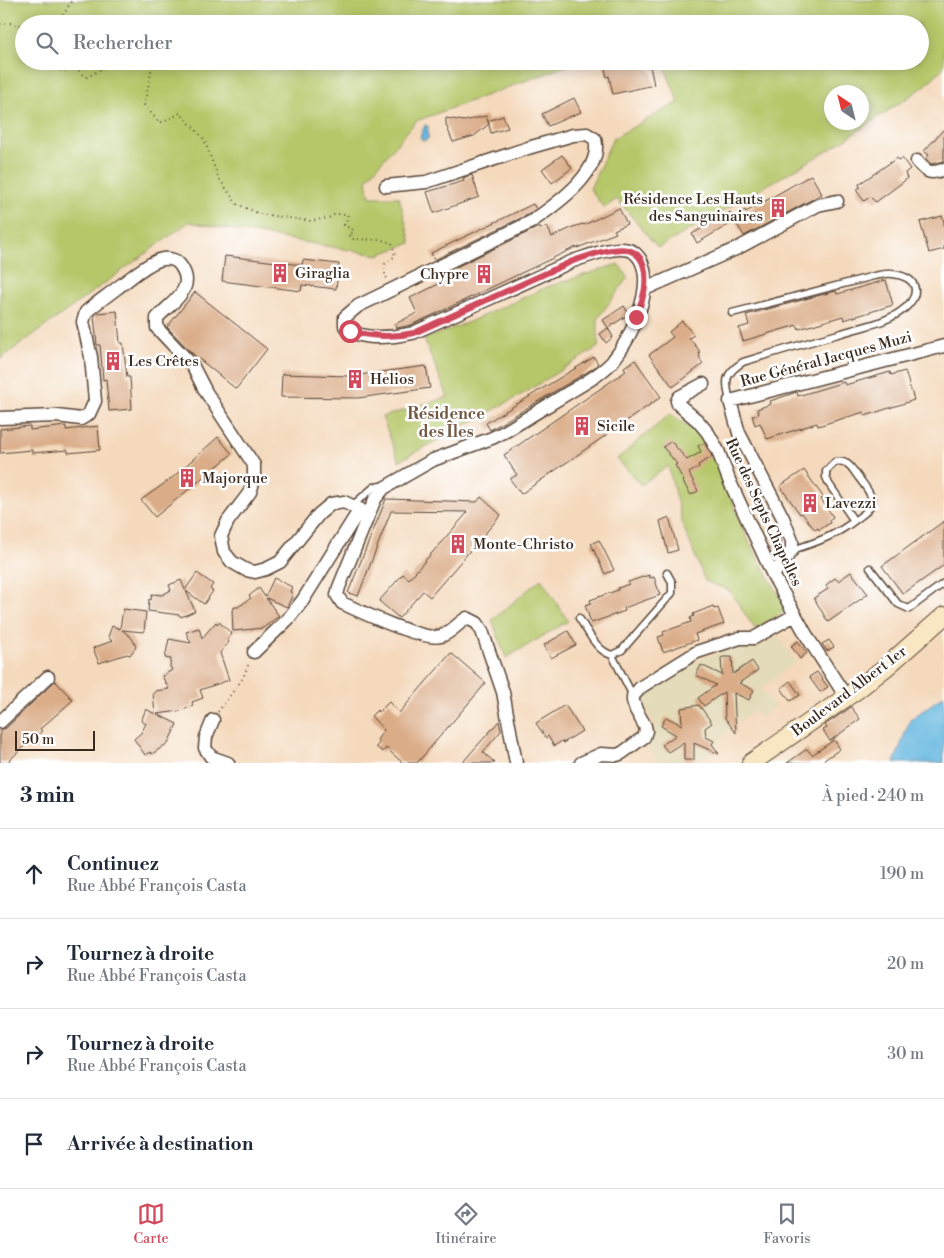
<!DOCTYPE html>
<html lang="fr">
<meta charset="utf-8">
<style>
:root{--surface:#fff;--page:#f6f6f7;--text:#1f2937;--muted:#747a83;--line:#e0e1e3;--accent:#d1495b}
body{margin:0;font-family:"Libre Bodoni",serif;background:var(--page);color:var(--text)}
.compass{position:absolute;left:824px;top:85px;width:45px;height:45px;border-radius:50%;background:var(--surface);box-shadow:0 2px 12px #0003;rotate:325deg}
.scale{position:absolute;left:15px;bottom:12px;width:80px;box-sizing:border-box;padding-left:5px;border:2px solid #3b2a1e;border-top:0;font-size:14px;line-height:18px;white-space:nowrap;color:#3b2a1e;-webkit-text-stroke:4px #fff;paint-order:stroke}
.stop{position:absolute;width:15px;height:15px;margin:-11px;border:4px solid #d1495b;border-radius:50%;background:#fff}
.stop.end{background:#d1495b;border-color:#fff;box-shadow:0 1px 5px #0008}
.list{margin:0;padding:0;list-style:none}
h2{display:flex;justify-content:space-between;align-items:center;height:65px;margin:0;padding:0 20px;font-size:21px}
h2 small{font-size:16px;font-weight:400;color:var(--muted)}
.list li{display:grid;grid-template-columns:32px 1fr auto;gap:15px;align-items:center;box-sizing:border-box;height:90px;padding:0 20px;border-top:1px solid var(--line)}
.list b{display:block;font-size:19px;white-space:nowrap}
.list p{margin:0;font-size:16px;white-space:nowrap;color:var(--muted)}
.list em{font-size:16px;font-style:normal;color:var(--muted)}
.icon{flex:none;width:28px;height:28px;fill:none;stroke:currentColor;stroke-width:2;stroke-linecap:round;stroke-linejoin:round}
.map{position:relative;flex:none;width:944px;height:763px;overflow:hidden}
.search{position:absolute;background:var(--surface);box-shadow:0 2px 12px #0003;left:15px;right:15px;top:15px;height:55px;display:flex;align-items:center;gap:12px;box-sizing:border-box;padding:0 18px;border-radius:28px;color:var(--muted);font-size:19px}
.sheet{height:425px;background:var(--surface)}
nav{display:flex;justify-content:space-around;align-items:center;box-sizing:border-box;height:70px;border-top:1px solid var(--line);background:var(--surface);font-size:14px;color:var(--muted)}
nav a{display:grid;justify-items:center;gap:2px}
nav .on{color:var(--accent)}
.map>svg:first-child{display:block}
.built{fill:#e4dbba}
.green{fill:#b6c76a;stroke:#787844;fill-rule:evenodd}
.water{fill:#63b6df;stroke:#4f707e}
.building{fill:#daac87}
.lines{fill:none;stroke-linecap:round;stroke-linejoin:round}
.lane-casing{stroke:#574436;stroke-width:9}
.street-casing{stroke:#574436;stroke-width:15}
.secondary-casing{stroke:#574436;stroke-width:20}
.path{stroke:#574436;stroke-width:2;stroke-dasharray:1 4;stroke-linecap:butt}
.lane{stroke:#fff;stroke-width:6}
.street{stroke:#fff;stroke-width:12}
.secondary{stroke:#f9e7c3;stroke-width:18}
.route{stroke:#d1495b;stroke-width:6}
.labels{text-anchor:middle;stroke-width:5;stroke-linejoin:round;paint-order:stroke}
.poi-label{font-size:15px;fill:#3b2a1e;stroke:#fff;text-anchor:start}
.street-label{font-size:15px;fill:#3b2a1e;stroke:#fff}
.neighbourhood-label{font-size:16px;font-weight:bold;fill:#735843;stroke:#fff}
</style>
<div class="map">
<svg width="944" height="763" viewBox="0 0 944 763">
<rect width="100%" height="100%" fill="#fff"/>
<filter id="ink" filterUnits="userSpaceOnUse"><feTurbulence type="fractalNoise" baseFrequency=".02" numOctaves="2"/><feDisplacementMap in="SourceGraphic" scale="10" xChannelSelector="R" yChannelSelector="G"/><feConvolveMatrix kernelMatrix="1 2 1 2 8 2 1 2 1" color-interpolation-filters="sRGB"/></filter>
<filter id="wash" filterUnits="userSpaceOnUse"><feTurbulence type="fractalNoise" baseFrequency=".0096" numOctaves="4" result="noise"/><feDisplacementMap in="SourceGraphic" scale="20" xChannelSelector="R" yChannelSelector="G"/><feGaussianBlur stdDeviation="1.12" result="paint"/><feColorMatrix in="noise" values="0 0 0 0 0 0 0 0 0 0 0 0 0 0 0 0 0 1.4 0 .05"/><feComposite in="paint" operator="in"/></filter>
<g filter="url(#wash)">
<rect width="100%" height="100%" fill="#f4d9bc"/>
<path class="built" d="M778 636 796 662 761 688 774 706 760 718 754 711 729 728 713 750 696 763H658L648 746 654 732 655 724 644 708 641 700 645 695 700 659 743 644 749 649 758 646Z"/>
<path class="green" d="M0 0H944V67L925 86 832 148 658 248 617 199 604 208 590 189 613 138 679 102 662 61H920V24H24V61H580L416 121 367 179 370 197H399L411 243 378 255 189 222 0 359ZM862 92V122H832V92Z
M618 264 628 277 598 318V347L521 395 399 461 382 417 448 397 424 339 469 322 547 287Z
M670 414 700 435 708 442 715 456 746 536 787 610 755 629 729 590 705 581 683 525 668 466 641 485 617 459Z
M541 579 568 621 506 658 492 620Z"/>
<path class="water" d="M425 125 428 126V139L423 141 420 137Z
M944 695V763H894L910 720Z"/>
<g id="blocks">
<path class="building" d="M603 61H643L645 68 650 66 654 85 613 94 609 76 607 77Z
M574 98 581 112 548 126 542 114Z
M486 116 489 124 474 136 453 142 446 125V118L464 121Z
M503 116 508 128 491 133 488 121Z
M944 129V161L931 164 926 159 929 155 924 151Z
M562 155 572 168 552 183 542 169Z
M897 158 899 160 902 158 910 169 905 173 907 179 876 202 870 197 864 201 856 190 860 187 859 184Z
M472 175 479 197 434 213 427 192 464 181 463 178Z
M811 175 822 194 744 236 735 221 697 243 692 234 730 212 733 217 745 210 746 212Z
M533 204 536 209 527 215 434 260 431 253Z
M619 208 627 224 614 230 616 233 577 248 576 247 450 307 411 325 397 328 395 324 417 313 410 298 451 278 448 271 539 227 540 229 547 226 552 237 573 227 583 224 584 225Z
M942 216 944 222V249L929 253 920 222Z
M225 256 302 265 303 260 339 264 336 289 302 285 301 291 222 281Z
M886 280 893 305 844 320 843 316 799 329 797 325 743 341 739 328 749 325 746 315 836 291 837 294Z
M195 292 267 349 236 389 193 354 167 327Z
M624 306 629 314 608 328 603 320Z
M117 311 120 343H123L127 377H130L132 409 109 411 106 379 103 380 100 345H97L94 316 98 313Z
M682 321 694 335 689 338 699 350 700 359 703 364 673 387 649 355 673 337 669 332Z
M608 328 613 337 606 343 600 334Z
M594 357 598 364 592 369 490 430 486 423Z
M635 360 661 397 521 494 510 479 517 475 504 455 626 371 624 367Z
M426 366 430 388 358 398 281 397 282 374 349 376V378L366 374Z
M905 371 914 400 865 416 864 412 818 426 817 423 767 439 760 423 755 425 752 416 759 414 757 409 771 404 770 401 797 392 798 396 844 382 845 385 890 372 891 375Z
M30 426V430L66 426V430L98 426 100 450 68 453V450L32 453V450L0 453V429Z
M218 437 232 454 155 517 141 500 172 478Z
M671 441 687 460 701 452 698 446 704 443 711 454 712 457 698 465 699 467 689 473 698 491 691 495 683 482 684 481 675 465 677 464 663 447Z
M804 470 824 498 821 499 833 517 829 520 830 523 819 530 818 528 815 530 802 513 800 514 780 486Z
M481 497 501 515 430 597 423 591 399 618 379 601 403 574 409 579 468 512 391 511 358 596 348 593 386 499 477 502Z
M669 517 678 550 668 553 660 521Z
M944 521V565L903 594 882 566Z
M771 534H780L781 549H772Z
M599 540 614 570 605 574 591 544Z
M851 572 868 594 828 622 814 598 828 589 826 585 835 578 838 581Z
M197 573 213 584 210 589 213 591 204 604 186 591 195 611 181 617 180 615 148 611 149 599 151 600 152 594 162 595 171 590 169 585 181 580 185 590Z
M649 575 650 578 654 577 660 595 624 608 625 611 591 623 585 605 591 603 590 600 618 590V588L629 584 628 582Z
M274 578 292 587 290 592 293 594 287 607 266 598 279 616 263 628 233 631 232 610 234 609V607H238L251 598 249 596 259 588 265 597Z
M713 606 714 609 718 608 724 624 695 634 697 640 663 652 658 637 664 635 663 632 691 622 690 618 694 616 693 614Z
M123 609 146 612 144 632 122 630 132 638 136 647 130 655 127 654 99 663 93 648 112 641 108 637 112 626 120 629Z
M216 622 217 624 219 622 232 634 227 640 229 642 220 653 229 680 200 690 203 698 192 702 193 706 180 711 157 714 177 724 168 743 152 754 150 752 145 755 134 739 141 733 146 724 141 721 146 709 155 714 153 693H155V691L169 689 162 676 172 670 170 666 171 659 165 658 169 639 191 643 186 632 199 628 202 638Z
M568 631 576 645 551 658 544 645Z
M829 640 834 647 827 651 822 644Z
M798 641 807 653 800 659 791 646Z
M451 653 486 683 417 763H403L386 748 383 752 376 747 380 742 377 740 384 730 371 716 377 710 379 712 389 702 399 713Z
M723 657H732L733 674 752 661 758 670 739 683 754 690 749 700 734 693 736 733 725 718 724 692 704 706 698 698 716 685 696 675 701 665 722 675 721 658Z
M817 672 828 687 820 692 809 677Z
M55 681 73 700 40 729 42 731 6 763H0V730L6 728Z
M790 681 800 695 790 701 781 688Z
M565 705 582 731 563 743 562 741 554 746 548 736 546 738 536 723Z
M699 705 712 723 705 728 706 737 714 741 712 744 719 754 694 743V760H684V742L668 752 662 745 676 735 661 726 666 717 682 725 681 708Z
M851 707 860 719 830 741 823 730 827 728 825 725Z
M499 721 501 731 483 752 495 763H462Z
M834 740 840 749 820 763H787L807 749 812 755Z"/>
</g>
</g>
<g filter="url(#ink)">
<use href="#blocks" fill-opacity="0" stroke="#574436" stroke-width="1"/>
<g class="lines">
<g class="lane-casing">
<path id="lane" d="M730 401C725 381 724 374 743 362 776 352 809 342 842 333 861 327 884 323 900 312 921 297 921 278 893 274 887 273 880 275 874 276L732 313
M353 505 374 487 381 486 384 488
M792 550C818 542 837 535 858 518 864 514 872 508 872 500 871 492 861 481 856 474 850 465 846 460 835 462L826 471V477L829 484 854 521
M870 568 898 604 909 609 944 583
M579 618C588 631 596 651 612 655L622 650 672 593V582L667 573
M612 655 633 696"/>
</g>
<g class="street-casing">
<path id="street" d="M917 161C926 172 930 175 944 169
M386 186 426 182 528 148 573 135 587 134 595 139C604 172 555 205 531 222L358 306 345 317V326C359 342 394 337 413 333L573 261C589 256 611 246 629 250 634 251 637 255 640 259 656 287 630 340 612 362 600 375 583 384 568 393 547 406 527 418 506 431L492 438 433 460 417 469 384 488 375 499 339 587 337 595 342 603C359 611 425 642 441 636 451 633 458 623 467 618L477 623 482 631 503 692 516 763
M645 289 738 248 818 205 837 201
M703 384 679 397 677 401 678 404 698 421 708 433 718 451 729 480 773 575 808 638 846 697
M0 418 57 416 81 419 89 414 95 401 91 357 83 322 86 312C96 303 107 296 117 288 131 278 143 266 159 260 166 258 175 258 180 265 198 289 171 302 157 318V328L192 365 206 392 254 465V480L250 492 228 521 221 536 224 552 232 562 246 570 255 572 266 569 280 562 319 514 331 504 344 502 369 514
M773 575 792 550V541L783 518 739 433 730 401 944 346
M254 652 288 619 303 600 360 509
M213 720 206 737 205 748 211 757 228 763
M0 722 48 677
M581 763 601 754 617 755 622 753 644 737 646 731 645 726 636 710 633 701V696L641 687 697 652 740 638H754L795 615"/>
</g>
<g class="secondary-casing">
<path id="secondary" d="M751 763 858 689 886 667 944 616"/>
</g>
<path class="path" d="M0 24 10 23 24 26
M58 24 72 0
M56 61 61 71 78 69 81 74 87 77 116 61
M148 61 151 71 150 79 144 105 159 122H164L180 113 182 115 204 139 218 177 237 204 260 214 311 221 328 218 336 214H347L348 217 344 225 353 230V233L349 234 352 239 382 240 392 243 395 256 385 264V277L387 278
M218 712 243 678 249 663"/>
<use href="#lane" class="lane"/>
<use href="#street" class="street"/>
<use href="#secondary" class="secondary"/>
</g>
</g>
<g class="lines" filter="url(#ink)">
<path class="route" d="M350 331C372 337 391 338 414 333L573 261C605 250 650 232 645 287 644 297 639 308 636 317"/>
</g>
<defs>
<g id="building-bare" transform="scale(1.5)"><path d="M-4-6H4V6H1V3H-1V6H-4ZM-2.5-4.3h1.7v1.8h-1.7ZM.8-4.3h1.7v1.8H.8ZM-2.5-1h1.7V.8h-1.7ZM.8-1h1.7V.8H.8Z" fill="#d1495b" stroke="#fff" stroke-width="2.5" paint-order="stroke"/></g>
</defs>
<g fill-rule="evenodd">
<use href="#building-bare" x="778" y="208"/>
<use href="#building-bare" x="280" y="273"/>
<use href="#building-bare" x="484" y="274"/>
<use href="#building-bare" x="113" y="361"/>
<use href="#building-bare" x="355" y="379"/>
<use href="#building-bare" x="582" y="426"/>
<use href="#building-bare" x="187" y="478"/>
<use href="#building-bare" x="810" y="503"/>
<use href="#building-bare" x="458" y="544"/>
</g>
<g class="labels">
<g class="poi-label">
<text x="763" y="204" text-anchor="end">Résidence Les Hauts<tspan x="763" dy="17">des Sanguinaires</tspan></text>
<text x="295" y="278">Giraglia</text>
<text x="469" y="279" text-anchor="end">Chypre</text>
<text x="128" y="366">Les Crêtes</text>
<text x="370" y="384">Helios</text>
<text x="597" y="431">Sicile</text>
<text x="202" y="483">Majorque</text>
<text x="825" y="508">Lavezzi</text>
<text x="473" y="549">Monte-Christo</text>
</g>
<g class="street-label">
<text transform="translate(826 359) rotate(-15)" y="5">Rue Général Jacques Muzi</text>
<text transform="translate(764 512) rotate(65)" y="5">Rue des Septs Chapelles</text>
<text transform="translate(849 691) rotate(-37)" y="5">Boulevard Albert 1er</text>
</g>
<g class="neighbourhood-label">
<text x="446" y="419">Résidence<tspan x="446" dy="18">des Îles</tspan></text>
</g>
</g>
</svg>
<svg class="compass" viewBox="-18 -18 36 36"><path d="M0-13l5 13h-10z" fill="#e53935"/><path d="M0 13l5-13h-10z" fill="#747a83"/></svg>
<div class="scale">50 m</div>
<div class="stop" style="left:350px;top:331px"></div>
<div class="stop end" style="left:636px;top:317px"></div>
<div class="search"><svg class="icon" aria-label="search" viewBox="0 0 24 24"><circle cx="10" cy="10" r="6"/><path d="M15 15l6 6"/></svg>Rechercher</div>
</div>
<section class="sheet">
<h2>3 min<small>À pied · 240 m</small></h2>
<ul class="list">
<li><svg class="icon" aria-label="ahead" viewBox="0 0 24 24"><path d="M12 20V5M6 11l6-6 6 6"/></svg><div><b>Continuez</b><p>Rue Abbé François Casta</p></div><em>190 m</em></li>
<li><svg class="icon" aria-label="right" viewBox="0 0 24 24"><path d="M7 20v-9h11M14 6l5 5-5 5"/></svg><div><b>Tournez à droite</b><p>Rue Abbé François Casta</p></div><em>20 m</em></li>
<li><svg class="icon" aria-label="right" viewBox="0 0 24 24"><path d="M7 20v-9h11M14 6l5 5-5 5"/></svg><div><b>Tournez à droite</b><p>Rue Abbé François Casta</p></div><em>30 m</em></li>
<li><svg class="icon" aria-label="arrive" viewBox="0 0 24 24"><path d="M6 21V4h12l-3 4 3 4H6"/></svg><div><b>Arrivée à destination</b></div></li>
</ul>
</section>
<nav>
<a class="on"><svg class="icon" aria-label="map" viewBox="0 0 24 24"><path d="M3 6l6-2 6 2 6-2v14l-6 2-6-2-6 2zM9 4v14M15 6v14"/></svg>Carte</a>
<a><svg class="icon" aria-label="directions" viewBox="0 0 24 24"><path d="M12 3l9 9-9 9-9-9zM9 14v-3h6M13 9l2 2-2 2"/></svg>Itinéraire</a>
<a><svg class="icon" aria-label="saved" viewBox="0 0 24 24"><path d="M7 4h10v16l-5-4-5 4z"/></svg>Favoris</a>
</nav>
